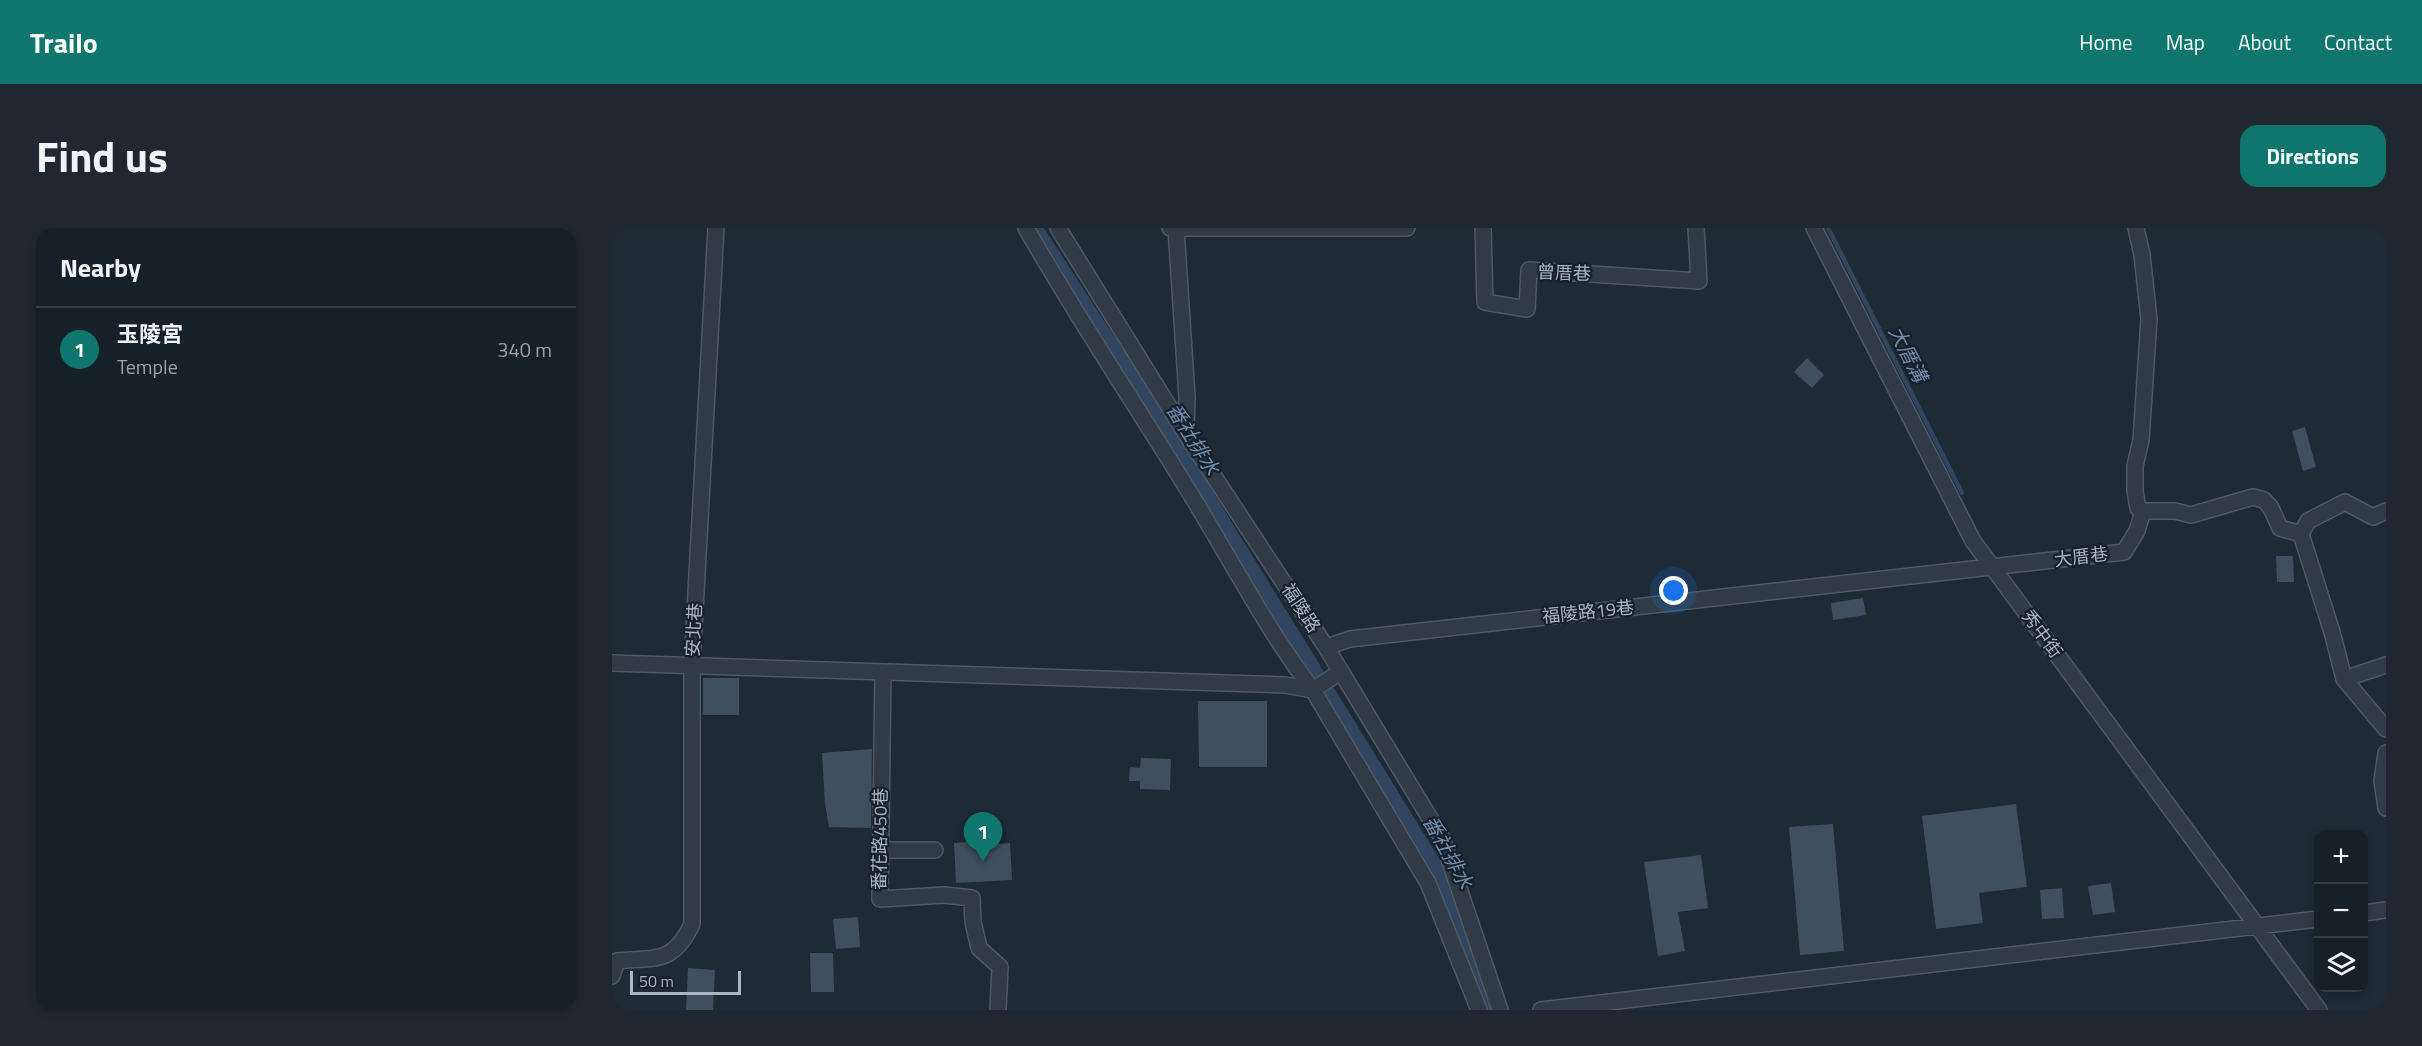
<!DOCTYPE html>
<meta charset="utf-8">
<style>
:root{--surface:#162028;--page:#1f2830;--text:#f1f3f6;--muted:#9ea3a8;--line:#353e45;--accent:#0f766e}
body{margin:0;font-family:"Titillium Web","Noto Sans TC",sans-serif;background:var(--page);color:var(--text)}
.controls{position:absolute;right:18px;bottom:18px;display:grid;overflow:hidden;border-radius:12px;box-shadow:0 3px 9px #0003}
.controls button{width:54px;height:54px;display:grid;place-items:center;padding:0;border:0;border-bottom:2px solid var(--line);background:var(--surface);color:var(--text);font:30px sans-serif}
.scale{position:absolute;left:18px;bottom:15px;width:111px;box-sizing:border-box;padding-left:6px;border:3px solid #abb6c4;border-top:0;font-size:16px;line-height:21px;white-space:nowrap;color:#abb6c4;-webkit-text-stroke:4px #17202b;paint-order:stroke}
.you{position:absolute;left:1062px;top:363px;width:21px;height:21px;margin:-15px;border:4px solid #fff;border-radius:50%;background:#1a73e8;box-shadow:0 0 0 9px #1a73e833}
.badge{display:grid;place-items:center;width:39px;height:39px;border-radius:50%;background:var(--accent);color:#fff;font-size:20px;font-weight:700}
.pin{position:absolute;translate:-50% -50px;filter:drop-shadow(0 2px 3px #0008)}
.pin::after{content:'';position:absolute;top:32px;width:21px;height:18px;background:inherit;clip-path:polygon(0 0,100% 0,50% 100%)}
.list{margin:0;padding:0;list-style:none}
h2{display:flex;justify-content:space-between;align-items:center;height:78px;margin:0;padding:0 24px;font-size:26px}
h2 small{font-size:20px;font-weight:400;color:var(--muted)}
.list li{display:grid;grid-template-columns:39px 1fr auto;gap:18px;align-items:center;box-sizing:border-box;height:84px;padding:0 24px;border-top:2px solid var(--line)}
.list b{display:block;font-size:22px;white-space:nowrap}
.list p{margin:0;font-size:20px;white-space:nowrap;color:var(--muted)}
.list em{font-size:20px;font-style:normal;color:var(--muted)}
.icon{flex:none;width:33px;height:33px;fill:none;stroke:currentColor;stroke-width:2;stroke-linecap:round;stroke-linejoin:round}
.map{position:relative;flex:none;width:1774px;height:782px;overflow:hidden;border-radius:18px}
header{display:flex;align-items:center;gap:36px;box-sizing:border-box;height:84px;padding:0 30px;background:var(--accent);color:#fff}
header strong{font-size:28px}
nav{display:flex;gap:33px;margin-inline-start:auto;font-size:21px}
.intro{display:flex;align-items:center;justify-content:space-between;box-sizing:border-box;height:144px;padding:0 36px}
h1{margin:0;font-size:42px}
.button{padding:15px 27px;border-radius:18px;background:var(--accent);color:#fff;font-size:21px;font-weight:700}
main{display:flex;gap:36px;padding:0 36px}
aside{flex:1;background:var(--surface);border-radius:18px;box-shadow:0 3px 9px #0003}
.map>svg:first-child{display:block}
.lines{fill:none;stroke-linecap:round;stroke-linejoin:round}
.stream{stroke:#30465f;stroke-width:4.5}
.canal{stroke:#30465f;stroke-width:15}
.building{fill:#404f5f}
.minor-casing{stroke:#4f5965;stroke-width:18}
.minor{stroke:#313b47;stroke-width:15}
.labels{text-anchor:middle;stroke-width:4.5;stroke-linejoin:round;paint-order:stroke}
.street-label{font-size:18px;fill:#abb6c4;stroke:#17202b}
.water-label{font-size:20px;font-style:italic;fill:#718eaf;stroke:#17202b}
</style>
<header>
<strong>Trailo</strong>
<nav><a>Home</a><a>Map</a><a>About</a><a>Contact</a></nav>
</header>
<div class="intro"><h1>Find us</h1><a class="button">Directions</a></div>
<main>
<aside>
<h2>Nearby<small></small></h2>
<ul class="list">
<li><span class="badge">1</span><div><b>玉陵宮</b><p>Temple</p></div><em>340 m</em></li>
</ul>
</aside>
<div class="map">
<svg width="1774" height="782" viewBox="0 0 1774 782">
<rect width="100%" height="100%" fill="#1e2a36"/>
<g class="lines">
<path class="stream" d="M1216 0 1350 265"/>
<path class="canal" d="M423 0 551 197 704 445
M717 466 831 651 880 782"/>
</g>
<path class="building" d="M1195 130 1212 147 1200 160 1182 144Z
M1693 199 1704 239 1691 243 1680 203Z
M1664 328H1681L1682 354H1665Z
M1251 370 1254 387 1221 392 1219 375Z
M91 450H127V487H91Z
M586 473H655V539H587Z
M260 521 259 600 217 599 213 576 210 525Z
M529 530 559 531 558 562 528 561V553H517L518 539 528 540Z
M1404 576 1415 659 1367 665 1371 695 1324 701 1310 588Z
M1221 596 1232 723 1188 727 1177 599Z
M367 613V617L398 615 400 652 344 655 342 615Z
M1089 627 1096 680 1066 684 1073 723 1046 728 1032 634Z
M1499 655 1503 684 1481 687 1476 658Z
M1450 660 1452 690 1430 691 1428 662Z
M246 689 248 719 224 721 221 691Z
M198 725H221L222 764H199Z
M76 740 103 742 101 782H74Z"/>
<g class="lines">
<g class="minor-casing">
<path id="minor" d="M414 0C463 86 518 168 570 252 614 322 651 397 701 462L816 655 867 782
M446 0 574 206 714 419 830 610 888 782
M558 0H795
M564 0 575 169 574 206
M871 0 873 74 915 81 917 42 1087 53 1084 0
M1202 0 1361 313 1707 782
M1524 0 1530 27 1537 91 1529 212 1523 238V263L1526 280 1531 283
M1689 306 1720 404 1732 451 1774 501
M714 419 738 411 1512 324 1525 303 1531 283H1563L1579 287 1641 269 1652 272 1659 280 1668 300 1689 306 1696 293 1733 274 1761 289 1774 283
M0 435 673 457 701 462 728 444
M271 444 268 671 332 667 360 670 361 694 367 720 388 739 386 782
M1732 451 1774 437
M1774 525 1770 553 1774 580
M268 622H323
M1752 685 1774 682
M0 748 5 733C45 729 61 736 80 696V437L104 0
M929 782 1706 691"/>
</g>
<use href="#minor" class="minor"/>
</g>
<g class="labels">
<g class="street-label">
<text transform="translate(952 45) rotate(2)" y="6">曾厝巷</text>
<text transform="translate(1469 329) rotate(-7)" y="6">大厝巷</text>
<text transform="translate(689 380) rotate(57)" y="6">福陵路</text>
<text transform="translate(976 384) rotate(-6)" y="6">福陵路19巷</text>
<text transform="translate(82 402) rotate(-87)" y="6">安北巷</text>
<text transform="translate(1430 406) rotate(54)" y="6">秀中街</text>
<text transform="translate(268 611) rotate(-89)" y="6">番花路450巷</text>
</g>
<g class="water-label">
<text transform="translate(1296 126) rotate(63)" y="7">大厝溝</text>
<text transform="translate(581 211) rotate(58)" y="7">番社排水</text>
<text transform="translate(836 624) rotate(61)" y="7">番社排水</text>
</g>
</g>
</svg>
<div class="controls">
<button>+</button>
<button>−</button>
<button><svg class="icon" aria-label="layers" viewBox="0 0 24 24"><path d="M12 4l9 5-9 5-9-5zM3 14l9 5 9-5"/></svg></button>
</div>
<div class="scale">50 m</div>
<div class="you"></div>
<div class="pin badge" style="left:371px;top:634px">1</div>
</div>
</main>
